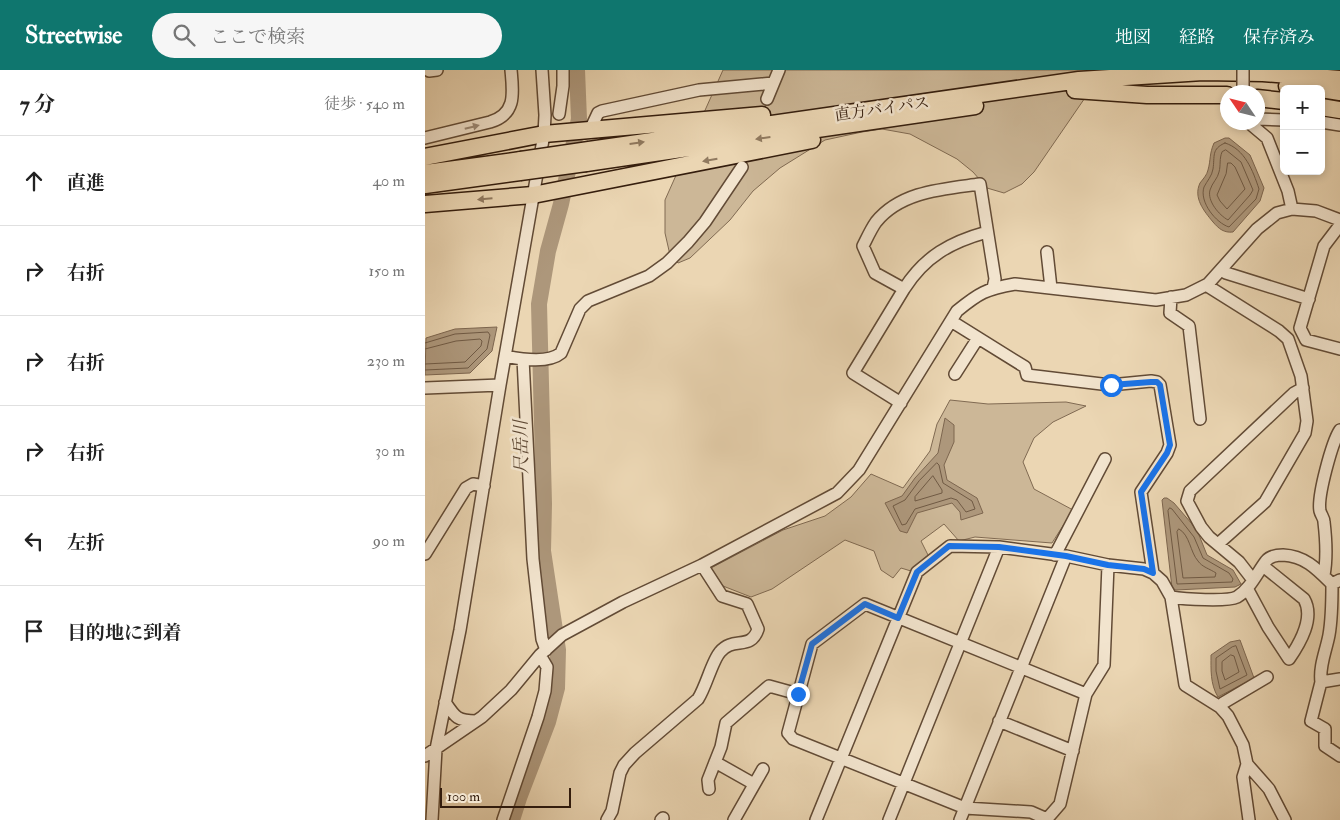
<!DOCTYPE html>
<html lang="ja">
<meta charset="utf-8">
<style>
:root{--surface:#fff;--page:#f6f6f6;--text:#222;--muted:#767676;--line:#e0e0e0;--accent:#0f766e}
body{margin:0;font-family:"IM FELL Double Pica","Noto Serif JP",serif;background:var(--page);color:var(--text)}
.controls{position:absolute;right:15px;top:15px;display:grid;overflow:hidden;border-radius:8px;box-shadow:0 2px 8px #0003}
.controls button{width:45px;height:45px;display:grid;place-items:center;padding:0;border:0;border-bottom:1px solid var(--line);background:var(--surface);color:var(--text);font:25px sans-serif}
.compass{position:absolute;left:795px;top:15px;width:45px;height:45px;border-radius:50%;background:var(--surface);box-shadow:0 2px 8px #0003;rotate:305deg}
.scale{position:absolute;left:15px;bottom:12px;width:131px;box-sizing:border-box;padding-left:5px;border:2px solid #341d0d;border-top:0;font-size:14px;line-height:18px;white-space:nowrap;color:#341d0d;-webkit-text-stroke:4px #f2e4ce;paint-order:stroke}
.stop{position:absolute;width:15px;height:15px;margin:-11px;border:4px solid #1a73e8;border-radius:50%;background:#fff}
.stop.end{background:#1a73e8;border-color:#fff;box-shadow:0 1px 5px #0008}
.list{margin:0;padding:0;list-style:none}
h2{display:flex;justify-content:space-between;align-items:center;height:65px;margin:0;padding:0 20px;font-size:21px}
h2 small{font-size:16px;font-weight:400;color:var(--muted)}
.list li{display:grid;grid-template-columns:32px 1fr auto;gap:15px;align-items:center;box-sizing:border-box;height:90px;padding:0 20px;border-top:1px solid var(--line)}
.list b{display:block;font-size:19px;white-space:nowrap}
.list em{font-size:16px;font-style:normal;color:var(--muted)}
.icon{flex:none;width:28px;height:28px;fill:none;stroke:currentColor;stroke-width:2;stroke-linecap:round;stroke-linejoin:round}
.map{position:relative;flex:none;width:915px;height:750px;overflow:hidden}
header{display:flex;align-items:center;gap:30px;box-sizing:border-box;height:70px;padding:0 25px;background:var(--accent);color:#fff}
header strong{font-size:24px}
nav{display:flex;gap:28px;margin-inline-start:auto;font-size:18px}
.search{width:350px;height:45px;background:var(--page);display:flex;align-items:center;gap:12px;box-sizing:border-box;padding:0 18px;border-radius:28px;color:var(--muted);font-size:19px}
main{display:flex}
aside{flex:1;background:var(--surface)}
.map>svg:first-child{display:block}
.green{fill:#ccb797;stroke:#806a52}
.water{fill:#ad977b;stroke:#7d664f}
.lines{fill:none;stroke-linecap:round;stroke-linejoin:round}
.shore{stroke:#705a44;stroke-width:1}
.river{stroke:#ad977b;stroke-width:16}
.minor-casing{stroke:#624b36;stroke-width:14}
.highway-casing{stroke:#341d0d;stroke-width:19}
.minor{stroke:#f2e4ce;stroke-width:11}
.highway{stroke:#ebd6b3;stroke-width:16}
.minor-bridge-casing{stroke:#624b36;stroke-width:14;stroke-linecap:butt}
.highway-bridge-casing{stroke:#341d0d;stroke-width:19;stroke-linecap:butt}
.minor-bridge{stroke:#f2e4ce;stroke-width:11}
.highway-bridge{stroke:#ebd6b3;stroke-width:16}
.oneway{fill:#9c8a77}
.oneway2{fill:#907a60}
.route{stroke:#1a73e8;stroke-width:6}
.labels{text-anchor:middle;stroke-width:5;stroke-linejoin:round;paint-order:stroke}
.street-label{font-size:16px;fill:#341d0d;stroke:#f2e4ce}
.water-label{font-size:18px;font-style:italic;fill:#5e4834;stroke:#f2e4ce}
</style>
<header>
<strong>Streetwise</strong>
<div class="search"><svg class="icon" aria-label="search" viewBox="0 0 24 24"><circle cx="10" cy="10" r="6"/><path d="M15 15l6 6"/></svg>ここで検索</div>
<nav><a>地図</a><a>経路</a><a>保存済み</a></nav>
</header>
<main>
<aside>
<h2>7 分<small>徒歩 · 540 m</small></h2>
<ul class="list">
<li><svg class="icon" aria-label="ahead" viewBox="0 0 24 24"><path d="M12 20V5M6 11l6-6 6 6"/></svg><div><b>直進</b></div><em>40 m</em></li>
<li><svg class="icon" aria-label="right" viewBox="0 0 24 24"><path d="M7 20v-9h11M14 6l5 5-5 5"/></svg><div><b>右折</b></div><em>150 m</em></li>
<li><svg class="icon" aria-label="right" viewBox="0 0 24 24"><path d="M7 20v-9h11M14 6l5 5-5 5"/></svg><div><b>右折</b></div><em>230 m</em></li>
<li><svg class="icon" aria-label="right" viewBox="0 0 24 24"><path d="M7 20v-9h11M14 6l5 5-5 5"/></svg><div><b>右折</b></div><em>30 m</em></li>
<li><svg class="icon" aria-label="left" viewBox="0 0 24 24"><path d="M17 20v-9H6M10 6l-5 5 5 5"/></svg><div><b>左折</b></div><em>90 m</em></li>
<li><svg class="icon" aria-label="arrive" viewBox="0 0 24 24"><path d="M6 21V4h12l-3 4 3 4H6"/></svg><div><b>目的地に到着</b></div></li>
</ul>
</aside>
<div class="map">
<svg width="915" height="750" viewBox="0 0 915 750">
<rect width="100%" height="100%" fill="#ebd6b3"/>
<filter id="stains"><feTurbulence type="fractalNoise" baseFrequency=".004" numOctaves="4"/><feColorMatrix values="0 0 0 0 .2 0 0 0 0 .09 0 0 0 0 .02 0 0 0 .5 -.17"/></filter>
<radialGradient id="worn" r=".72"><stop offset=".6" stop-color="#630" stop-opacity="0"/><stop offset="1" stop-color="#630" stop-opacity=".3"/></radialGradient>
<path class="green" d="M298 0H676L664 22 609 102 597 114 579 123 562 118 548 102 532 89 485 64 457 59 437 62 400 70 355 98 328 121 305 150 265 188 253 193 245 185 240 163V130Z
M525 330 563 334 641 332 661 336 628 352 609 368 598 392 609 419 648 440 627 473 550 467 534 471 519 454 496 471 503 485 486 501 476 498 468 508 456 500 449 481 420 470 347 519 326 527 298 516 286 498 358 460 400 446 426 427 446 404 478 418 505 381 512 354Z"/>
<path class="water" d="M800 68H804L825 85 839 118 835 131 808 162C799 163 794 159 788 152 779 141 768 128 775 113 778 109 782 105 783 100 786 89 784 85 789 73Z
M72 257 67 281 45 303 0 305 1 268 30 259Z
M520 348 529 355V372L519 395 522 410 552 428 558 443 536 450 535 442 527 433 492 443 482 463 475 461 460 433 477 426 490 408 513 383Z
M739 428H742L749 433 767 454 774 465 782 485 808 500 816 514 810 517 751 520 747 518 737 430Z
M815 570 829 608 793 627C785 614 786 599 786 585L805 572Z"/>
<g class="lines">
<path class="shore" d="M800 73C820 79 828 101 834 119L831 129 804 157C791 153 774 132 779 117 782 111 787 106 788 99 790 86 786 79 800 73Z
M801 80 816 92 828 120 825 125 803 150C794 145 782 131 785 120 787 113 793 108 794 102 796 95 794 89 797 82Z
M803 93H806L810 97 820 119 802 139 795 131 792 125 801 104Z
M0 273 30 264 63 262 65 265 62 279 43 298 0 300
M0 279 31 271 55 269 57 271 56 276 40 292 0 294
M512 393 514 395 518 413 547 431 550 439 541 442 532 430 526 428 490 439 481 454 477 455 468 436 480 430 494 411Z
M508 406 517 420V423L490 431V427Z
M745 438 747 439 769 467 778 488 804 503 808 509 807 512 752 514 743 441Z
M754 459C765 465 765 482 773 491 777 497 785 499 791 503L790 507 758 508 752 462Z
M811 576 822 605 795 619 791 601V588L807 577Z
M806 585 809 586 814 602 800 610 797 601V592Z"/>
<path class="river" d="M87 750 94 728 123 652 132 618 133 580 118 481 119 434 114 234 123 181 136 134 154 49 152 0"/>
<g class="minor-casing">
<path id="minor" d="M4 1 12 0
M342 29 354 0
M134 44 138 16V0
M832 49 859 50
M823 52 842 68 863 121 867 139
M896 52 915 55
M165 60 173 43 177 41 274 20 348 13
M0 68 65 52C92 44 88 22 86 0
M915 155 899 176 875 258 881 270 915 279
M622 182 626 218
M796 200 801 203 884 229
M781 215 854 261 863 269 876 306 882 351 880 363 840 432 793 474
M479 219C500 186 526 172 562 162
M746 227 745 243 764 256 775 349
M526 251 600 297 602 305 685 315 726 311 732 312 735 315 745 375 742 383 716 422 728 503
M80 286C95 289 123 294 136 283L155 239 163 231 224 206 242 193 263 172 280 152 317 97
M98 289 108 489 117 569 121 580
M530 304 553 268
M0 318 75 315
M476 333 428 303 479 219 450 203 438 176C442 168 446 159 451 152 476 121 519 119 555 114L570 209 568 218
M0 484 41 418 48 414 59 416
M630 485 680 389
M899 505C902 489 901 469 899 452 899 448 896 445 895 441 892 427 907 372 915 360
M828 510 814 492 784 467 776 457 762 431 765 421 869 323 878 318
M822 518 843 557 864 589C875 573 890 548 879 529L838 496
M746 527C759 529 802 532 812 527 825 519 832 503 841 491 845 486 852 485 858 485 880 486 892 499 907 514L915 510
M915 609 896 612 886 651 900 659V676L915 686
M896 612C894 596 901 581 904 565 907 548 907 531 907 514
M20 632C30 647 32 651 51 651
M795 637 798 633 842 607
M574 651 648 681
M0 686 57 647 86 620 115 585 137 565 198 532 277 495 412 423 434 400 532 241C554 223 561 219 590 214L731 230 761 225 783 214 832 159 852 143 867 139 891 141 915 150
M290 692 329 714
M822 694 818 707 824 750
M284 719 283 710 296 677 301 653 344 616 373 624
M622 749 606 742 540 738 368 669 363 663 387 574 440 534 661 624
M7 750 11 679 35 560 75 315 119 64 120 45 117 0
M78 750 113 647 120 621 122 597 115 585
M182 750 187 741 195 703 199 695 210 683 273 629C281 617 287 591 295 582 308 566 326 581 333 559L322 534 297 526 277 495
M236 750 238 748
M309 750 338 699
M391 750 492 502 525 476 574 477 641 486 683 495 719 499 728 503 737 511 746 527 760 615 795 637 803 646 818 675 822 694 844 719 860 750
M464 750 574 477
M535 750 641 486
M621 750 635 734 661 624 679 595 683 495"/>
</g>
<g class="highway-casing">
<path id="highway" d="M862 16 890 19
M896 19 915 22
M650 20 722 25H802
M832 28 859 31
M896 37 915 40
M164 80 654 10 778 2 838 3 915 9
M0 87 119 64 337 45
M161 93 550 36
M0 103 96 90
M0 115 95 102
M0 134 108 125 387 70"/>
</g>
<use href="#minor" class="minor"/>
<use href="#highway" class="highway"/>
<g class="minor-bridge-casing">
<path id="minor-bridge" d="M818 22V0"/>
</g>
<g class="highway-bridge-casing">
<path id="highway-bridge" d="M96 90 164 80
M95 102 161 93"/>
</g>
<use href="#minor-bridge" class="minor-bridge"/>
<use href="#highway-bridge" class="highway-bridge"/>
</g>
<defs><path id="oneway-solid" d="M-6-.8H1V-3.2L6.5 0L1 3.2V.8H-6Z" transform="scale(1.25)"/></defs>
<use class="oneway" href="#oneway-solid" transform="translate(47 57) rotate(-14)"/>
<g class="oneway2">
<use href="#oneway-solid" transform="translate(338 68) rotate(172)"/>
<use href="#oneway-solid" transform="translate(212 73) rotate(-8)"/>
<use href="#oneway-solid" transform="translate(285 90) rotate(170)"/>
<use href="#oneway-solid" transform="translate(60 129) rotate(175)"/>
</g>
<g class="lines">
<path class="route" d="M373 624 387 574 440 534 473 548 492 502 524 476 574 477 641 486 683 495 719 499 728 503 716 422 742 383 745 375 735 315 732 312H726L686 315"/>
</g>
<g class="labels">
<g class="street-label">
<text transform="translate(457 38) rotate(-8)" y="6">直方バイパス</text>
</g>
<g class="water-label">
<text transform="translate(96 377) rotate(-91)" y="6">尺岳川</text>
</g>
</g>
<rect width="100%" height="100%" filter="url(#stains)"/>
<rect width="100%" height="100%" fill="url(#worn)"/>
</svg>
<div class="controls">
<button>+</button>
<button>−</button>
</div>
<svg class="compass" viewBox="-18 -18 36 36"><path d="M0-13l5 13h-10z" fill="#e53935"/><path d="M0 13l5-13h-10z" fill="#767676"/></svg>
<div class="scale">100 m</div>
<div class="stop" style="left:686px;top:315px"></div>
<div class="stop end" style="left:373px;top:624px"></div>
</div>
</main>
